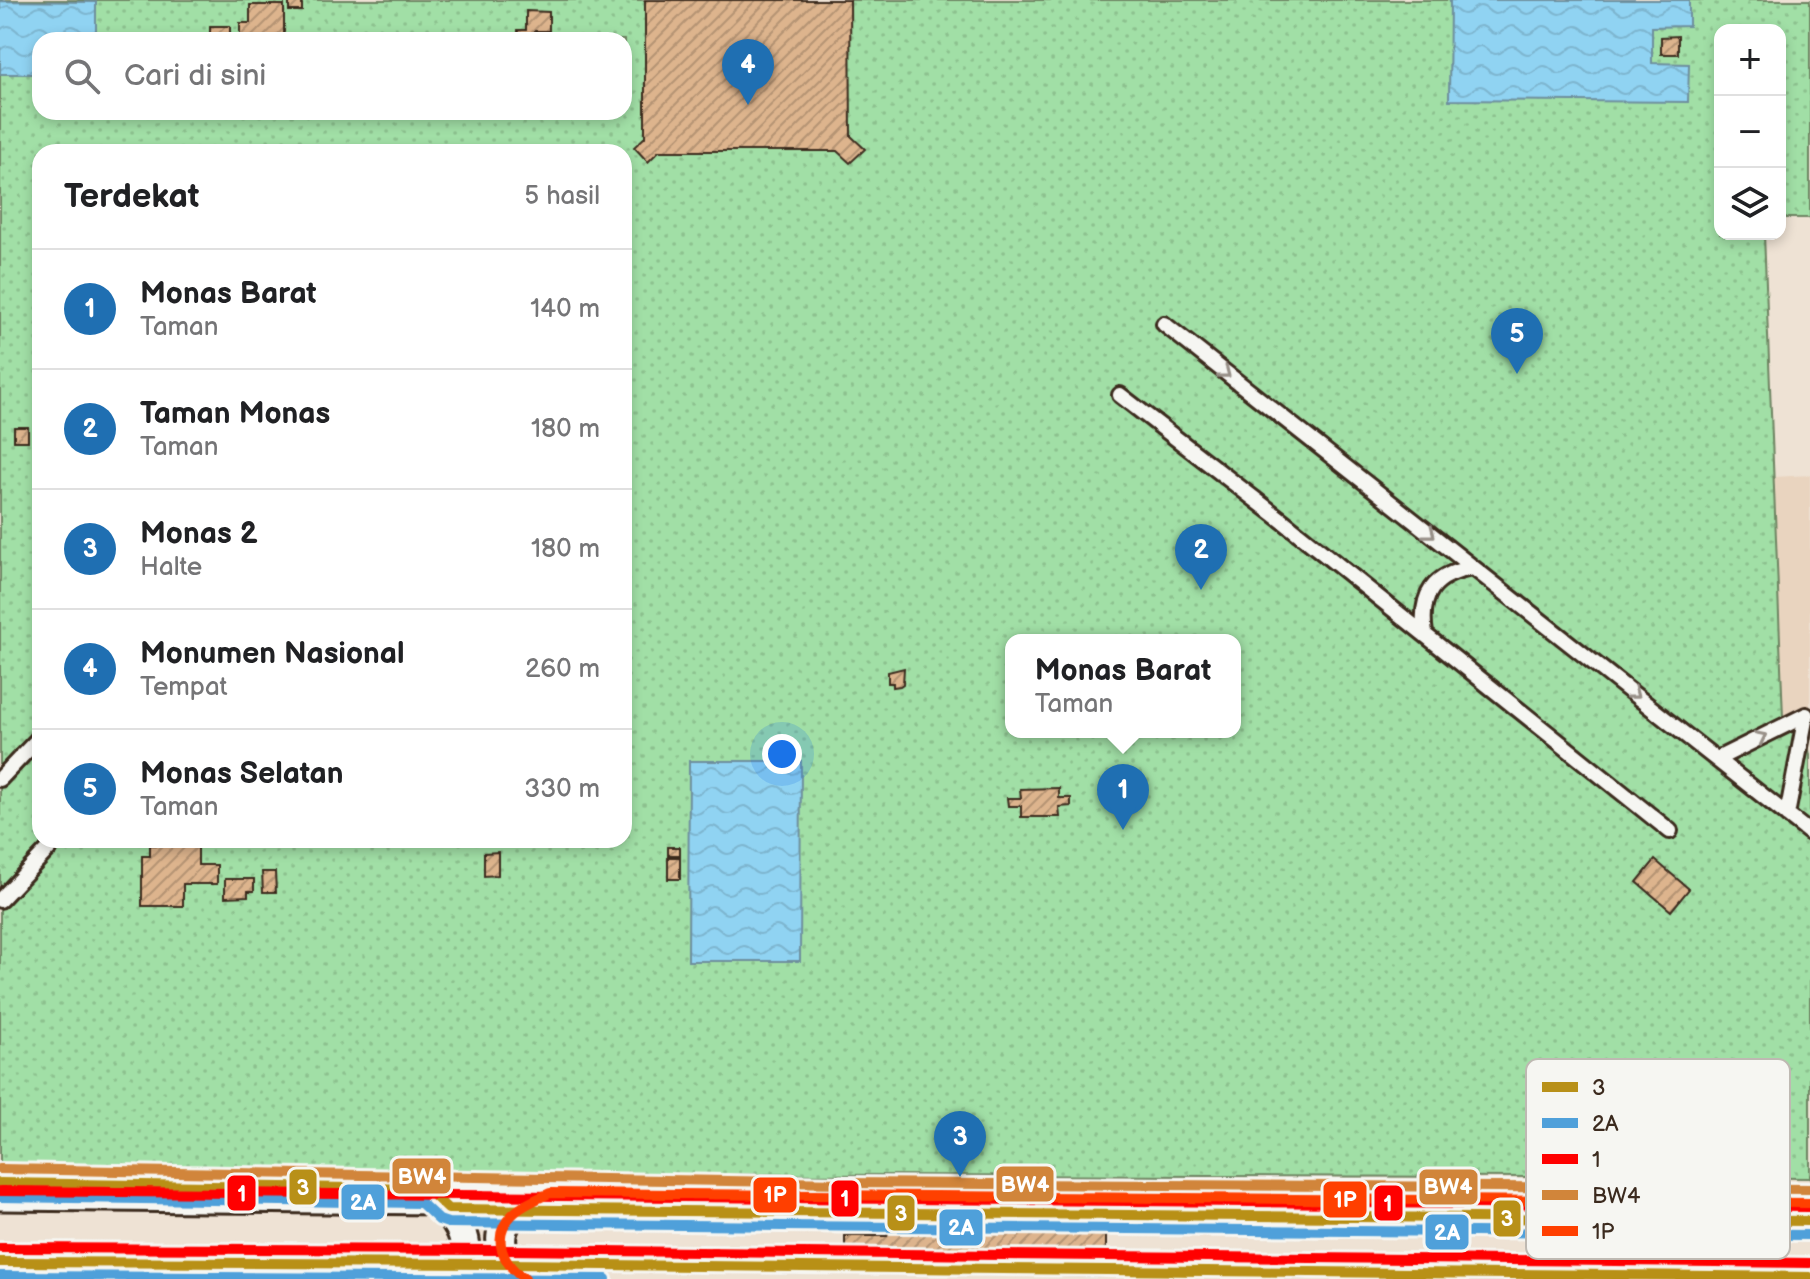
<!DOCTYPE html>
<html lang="id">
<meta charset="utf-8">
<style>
:root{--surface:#fff;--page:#f2f2f2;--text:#202124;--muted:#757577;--line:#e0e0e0;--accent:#1f6fb2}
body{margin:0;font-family:"Balsamiq Sans",sans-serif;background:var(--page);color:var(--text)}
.controls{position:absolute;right:24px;top:24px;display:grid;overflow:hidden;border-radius:16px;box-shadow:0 4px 12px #0003}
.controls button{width:72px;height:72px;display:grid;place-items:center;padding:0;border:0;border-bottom:2px solid var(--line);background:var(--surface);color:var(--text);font:40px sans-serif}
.you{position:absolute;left:782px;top:754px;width:28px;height:28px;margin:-20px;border:6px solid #fff;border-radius:50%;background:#1a73e8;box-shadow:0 0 0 12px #1a73e833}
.badge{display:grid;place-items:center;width:52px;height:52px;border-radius:50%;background:var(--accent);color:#fff;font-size:26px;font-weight:700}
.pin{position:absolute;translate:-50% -66px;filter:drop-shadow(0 2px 4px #0008)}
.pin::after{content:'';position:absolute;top:42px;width:28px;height:24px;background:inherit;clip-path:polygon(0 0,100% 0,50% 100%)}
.popup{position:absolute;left:1005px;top:634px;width:236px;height:104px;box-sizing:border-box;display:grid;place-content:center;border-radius:16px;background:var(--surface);filter:drop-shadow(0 2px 6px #0005);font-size:26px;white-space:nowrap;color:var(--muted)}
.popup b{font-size:30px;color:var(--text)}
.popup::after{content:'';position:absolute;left:50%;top:100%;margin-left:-16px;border:16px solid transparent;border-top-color:var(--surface)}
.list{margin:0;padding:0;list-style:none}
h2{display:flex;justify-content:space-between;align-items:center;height:104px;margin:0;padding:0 32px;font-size:34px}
h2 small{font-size:26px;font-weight:400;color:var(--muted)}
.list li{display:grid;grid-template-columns:52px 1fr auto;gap:24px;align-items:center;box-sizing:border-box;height:120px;padding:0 32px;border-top:2px solid var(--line)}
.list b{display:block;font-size:30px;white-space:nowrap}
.list p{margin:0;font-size:26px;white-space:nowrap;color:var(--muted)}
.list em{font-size:26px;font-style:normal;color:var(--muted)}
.icon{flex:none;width:44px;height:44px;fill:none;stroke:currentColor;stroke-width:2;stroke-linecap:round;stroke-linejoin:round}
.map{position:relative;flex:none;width:1810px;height:1279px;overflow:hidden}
.search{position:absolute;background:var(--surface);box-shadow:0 4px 12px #0003;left:32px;top:32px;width:600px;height:88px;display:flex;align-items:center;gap:20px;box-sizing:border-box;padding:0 28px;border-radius:24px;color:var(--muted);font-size:30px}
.panel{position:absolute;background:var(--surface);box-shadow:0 4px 12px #0003;left:32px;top:144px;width:600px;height:704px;border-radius:24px}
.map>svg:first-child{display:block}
.built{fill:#e9d4bf}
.park{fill:url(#park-dots);stroke:#6e8462;stroke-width:2;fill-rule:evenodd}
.water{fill:url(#water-waves);stroke:#6e8f9d;stroke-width:2}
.building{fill:url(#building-hatch);stroke:#3b2a1e;stroke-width:2}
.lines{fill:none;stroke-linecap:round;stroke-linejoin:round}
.service-casing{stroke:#3b2a1e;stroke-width:15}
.pedestrian-casing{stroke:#3b2a1e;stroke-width:20}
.primary-casing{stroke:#3b2a1e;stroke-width:34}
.service{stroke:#f6f6f2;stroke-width:9}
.pedestrian{stroke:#f6f6f2;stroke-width:14}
.primary{stroke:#f6f6f2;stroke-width:28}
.bus-1-casing{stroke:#f6f6f2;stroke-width:16}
.bus-2-casing{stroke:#f6f6f2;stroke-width:16}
.bus-3-casing{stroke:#f6f6f2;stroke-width:16}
.bus-4-casing{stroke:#f6f6f2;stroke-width:16}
.bus-5-casing{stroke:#f6f6f2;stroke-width:16}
.bus-1{stroke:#b89018;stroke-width:10}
.bus-2{stroke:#4fa0da;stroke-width:10}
.bus-3{stroke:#f00;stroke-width:10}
.bus-4{stroke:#d1853a;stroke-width:10}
.bus-5{stroke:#ff3f00;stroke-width:10}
.oneway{stroke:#989088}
.key{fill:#f6f6f2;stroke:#beb9b2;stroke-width:2}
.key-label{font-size:22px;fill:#3b2a1e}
.line-badge{stroke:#f6f6f2;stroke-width:3}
.badge-label{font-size:22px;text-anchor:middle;font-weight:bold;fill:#fff}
</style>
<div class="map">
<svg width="1810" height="1279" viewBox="0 0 1810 1279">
<defs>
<pattern id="park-dots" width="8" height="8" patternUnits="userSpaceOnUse" patternTransform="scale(2)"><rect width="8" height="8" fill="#a1dfa6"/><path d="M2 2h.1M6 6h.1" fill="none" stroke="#8cc08e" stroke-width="1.8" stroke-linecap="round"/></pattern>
<pattern id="water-waves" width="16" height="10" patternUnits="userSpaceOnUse" patternTransform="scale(2)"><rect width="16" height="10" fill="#90d3f2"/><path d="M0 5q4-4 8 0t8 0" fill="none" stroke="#7db5cf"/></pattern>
<pattern id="building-hatch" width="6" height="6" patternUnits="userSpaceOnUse" patternTransform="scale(2)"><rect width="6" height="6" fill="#ddb48d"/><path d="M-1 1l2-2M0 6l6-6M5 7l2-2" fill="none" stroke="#b49373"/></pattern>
</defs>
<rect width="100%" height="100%" fill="#eee2d4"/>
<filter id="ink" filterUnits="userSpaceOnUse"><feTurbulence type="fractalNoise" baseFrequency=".0125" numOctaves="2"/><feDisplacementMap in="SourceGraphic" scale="16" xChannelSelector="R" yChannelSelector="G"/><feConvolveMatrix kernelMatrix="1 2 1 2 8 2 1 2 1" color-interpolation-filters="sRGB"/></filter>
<g filter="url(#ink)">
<path class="built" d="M1810 475V755L1808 745 1783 717 1773 477Z"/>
<path class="park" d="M0 0H1810V218H1780V30H1720V234H1764L1783 717 1808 745 1810 755V1178L0 1172ZM40 40H624V112H40ZM40 152H624V840H40ZM1011 640H1235V732H1011Z"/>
<path class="water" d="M1450 0H1689V26L1652 27V63L1689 64 1688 102 1449 100Z
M0 1 96 2V40H40V74H0Z
M689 761H801L800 961H688Z"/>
<path class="building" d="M289 0H302V11H289Z
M645 0H850L851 136 865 149 850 163 837 151H659L648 162 634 147 645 137Z
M250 5H284V40H240V23H250Z
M526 11 549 12V31H535L532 40H518V30H526Z
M210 26H230V40H210Z
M1678 36V54H1661V37Z
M14 427H28V441H14Z
M904 668 903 684 900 686 893 687V683H888V672Z
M1059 788V798H1071V806L1059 807 1060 817H1021V806H1008L1007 798H1021L1020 789Z
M150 845H198V865H217V884H183V906H142V856H150Z
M668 847H680V855H668Z
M498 852V875L484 876V853Z
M668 857H680V879H668Z
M1655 860 1689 889 1671 911 1637 882Z
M262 872H275L276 892H263Z
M225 879H254V891H248V896L225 897Z
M887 1228 1106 1229V1267L845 1266V1236H887Z"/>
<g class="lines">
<g class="service-casing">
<path id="service" d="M0 1205 439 1209
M453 1209H511
M537 1209 842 1214 1810 1221
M0 1262 505 1264
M519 1264 1810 1277"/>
</g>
<g class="pedestrian-casing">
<path id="pedestrian" d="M1164 324 1810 833
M1120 395 1283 521 1670 831
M1425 634C1419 595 1433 574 1473 568
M1717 759 1806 715
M0 779 40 737
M1787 815 1806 715
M0 900 57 840"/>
</g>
<g class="primary-casing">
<path id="primary" d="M0 1183 842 1197 955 1196 1810 1203
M427 1189C453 1213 488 1250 445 1279
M525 1279C505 1267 492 1239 509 1218 518 1206 536 1200 548 1194"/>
</g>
<use href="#service" class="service"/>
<use href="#pedestrian" class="pedestrian"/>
<use href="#primary" class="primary"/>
<g class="bus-1-casing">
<path id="bus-1" d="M0 1183 427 1189 448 1209 1810 1221
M0 1262 506 1264 1810 1277"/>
</g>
<g class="bus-2-casing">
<path id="bus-2" d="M0 1197 421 1203 439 1220 448 1223 1810 1235
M0 1276 606 1279"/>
</g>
<g class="bus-3-casing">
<path id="bus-3" d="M0 1191 1810 1207
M0 1248 506 1250 1810 1263"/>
</g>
<g class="bus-4-casing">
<path id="bus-4" d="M0 1169 842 1183 1810 1189"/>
</g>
<g class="bus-5-casing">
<path id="bus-5" d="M525 1279C503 1265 490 1237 512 1215 522 1205 537 1199 550 1193L1810 1203"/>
</g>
<use href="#bus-1" class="bus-1"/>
<use href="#bus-2" class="bus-2"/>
<use href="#bus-3" class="bus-3"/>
<use href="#bus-4" class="bus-4"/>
<use href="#bus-5" class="bus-5"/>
</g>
<defs><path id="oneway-chevron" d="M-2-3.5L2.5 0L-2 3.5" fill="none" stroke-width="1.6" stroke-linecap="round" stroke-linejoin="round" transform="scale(2)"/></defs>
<g class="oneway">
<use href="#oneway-chevron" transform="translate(1225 373) rotate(38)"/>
<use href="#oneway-chevron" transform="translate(1430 533) rotate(38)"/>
<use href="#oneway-chevron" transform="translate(1634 694) rotate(38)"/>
<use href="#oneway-chevron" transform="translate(1761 737) rotate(-26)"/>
</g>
</g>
<rect x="1526" y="1059" width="264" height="200" rx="12" class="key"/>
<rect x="1542" y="1082" width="36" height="10" fill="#b89018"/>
<rect x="1542" y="1118" width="36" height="10" fill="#4fa0da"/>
<rect x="1542" y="1154" width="36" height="10" fill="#f00"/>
<rect x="1542" y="1190" width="36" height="10" fill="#d1853a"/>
<rect x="1542" y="1226" width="36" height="10" fill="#ff3f00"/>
<g class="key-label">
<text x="1592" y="1095">3</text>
<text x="1592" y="1131">2A</text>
<text x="1592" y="1167">1</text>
<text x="1592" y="1203">BW4</text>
<text x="1592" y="1239">1P</text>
</g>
<g class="line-badge">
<rect x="391" y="1157" width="61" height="38" rx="8" fill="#d1853a"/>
<rect x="995" y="1165" width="60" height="38" rx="8" fill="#d1853a"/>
<rect x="1418" y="1168" width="61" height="38" rx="8" fill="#d1853a"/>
<rect x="288" y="1168" width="30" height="38" rx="8" fill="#b89018"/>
<rect x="226" y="1174" width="31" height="38" rx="8" fill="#f00"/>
<rect x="752" y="1176" width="46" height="38" rx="8" fill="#ff3f00"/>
<rect x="830" y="1179" width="30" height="39" rx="8" fill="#f00"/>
<rect x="1322" y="1180" width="46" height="39" rx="8" fill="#ff3f00"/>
<rect x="340" y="1183" width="46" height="38" rx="8" fill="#4fa0da"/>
<rect x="1373" y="1184" width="31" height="38" rx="8" fill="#f00"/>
<rect x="886" y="1194" width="30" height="38" rx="8" fill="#b89018"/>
<rect x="1492" y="1199" width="30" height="39" rx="8" fill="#b89018"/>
<rect x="938" y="1208" width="46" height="39" rx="8" fill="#4fa0da"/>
<rect x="1424" y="1213" width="46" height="38" rx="8" fill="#4fa0da"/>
</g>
<g class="badge-label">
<text x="422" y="1184">BW4</text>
<text x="1025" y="1192">BW4</text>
<text x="1448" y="1194">BW4</text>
<text x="303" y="1195">3</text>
<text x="242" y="1201">1</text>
<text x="775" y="1202">1P</text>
<text x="845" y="1206">1</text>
<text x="1345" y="1207">1P</text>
<text x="363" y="1210">2A</text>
<text x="1388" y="1211">1</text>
<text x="901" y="1221">3</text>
<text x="1507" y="1226">3</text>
<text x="961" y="1235">2A</text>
<text x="1447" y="1240">2A</text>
</g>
</svg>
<div class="controls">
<button>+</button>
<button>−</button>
<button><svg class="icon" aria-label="layers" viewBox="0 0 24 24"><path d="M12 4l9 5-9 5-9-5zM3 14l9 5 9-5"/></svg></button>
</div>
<div class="you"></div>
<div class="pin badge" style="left:1123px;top:830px">1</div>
<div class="popup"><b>Monas Barat</b>Taman</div>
<div class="pin badge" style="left:1201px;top:590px">2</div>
<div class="pin badge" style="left:960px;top:1177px">3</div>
<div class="pin badge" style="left:748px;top:105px">4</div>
<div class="pin badge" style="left:1517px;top:374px">5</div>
<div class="search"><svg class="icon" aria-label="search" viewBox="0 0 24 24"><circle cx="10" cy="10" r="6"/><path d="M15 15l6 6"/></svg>Cari di sini</div>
<section class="panel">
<h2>Terdekat<small>5 hasil</small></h2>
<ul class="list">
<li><span class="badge">1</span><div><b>Monas Barat</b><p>Taman</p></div><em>140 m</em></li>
<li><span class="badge">2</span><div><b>Taman Monas</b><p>Taman</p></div><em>180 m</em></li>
<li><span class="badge">3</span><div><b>Monas 2</b><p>Halte</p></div><em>180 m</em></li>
<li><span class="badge">4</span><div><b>Monumen Nasional</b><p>Tempat</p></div><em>260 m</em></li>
<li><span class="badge">5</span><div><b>Monas Selatan</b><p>Taman</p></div><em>330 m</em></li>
</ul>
</section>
</div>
